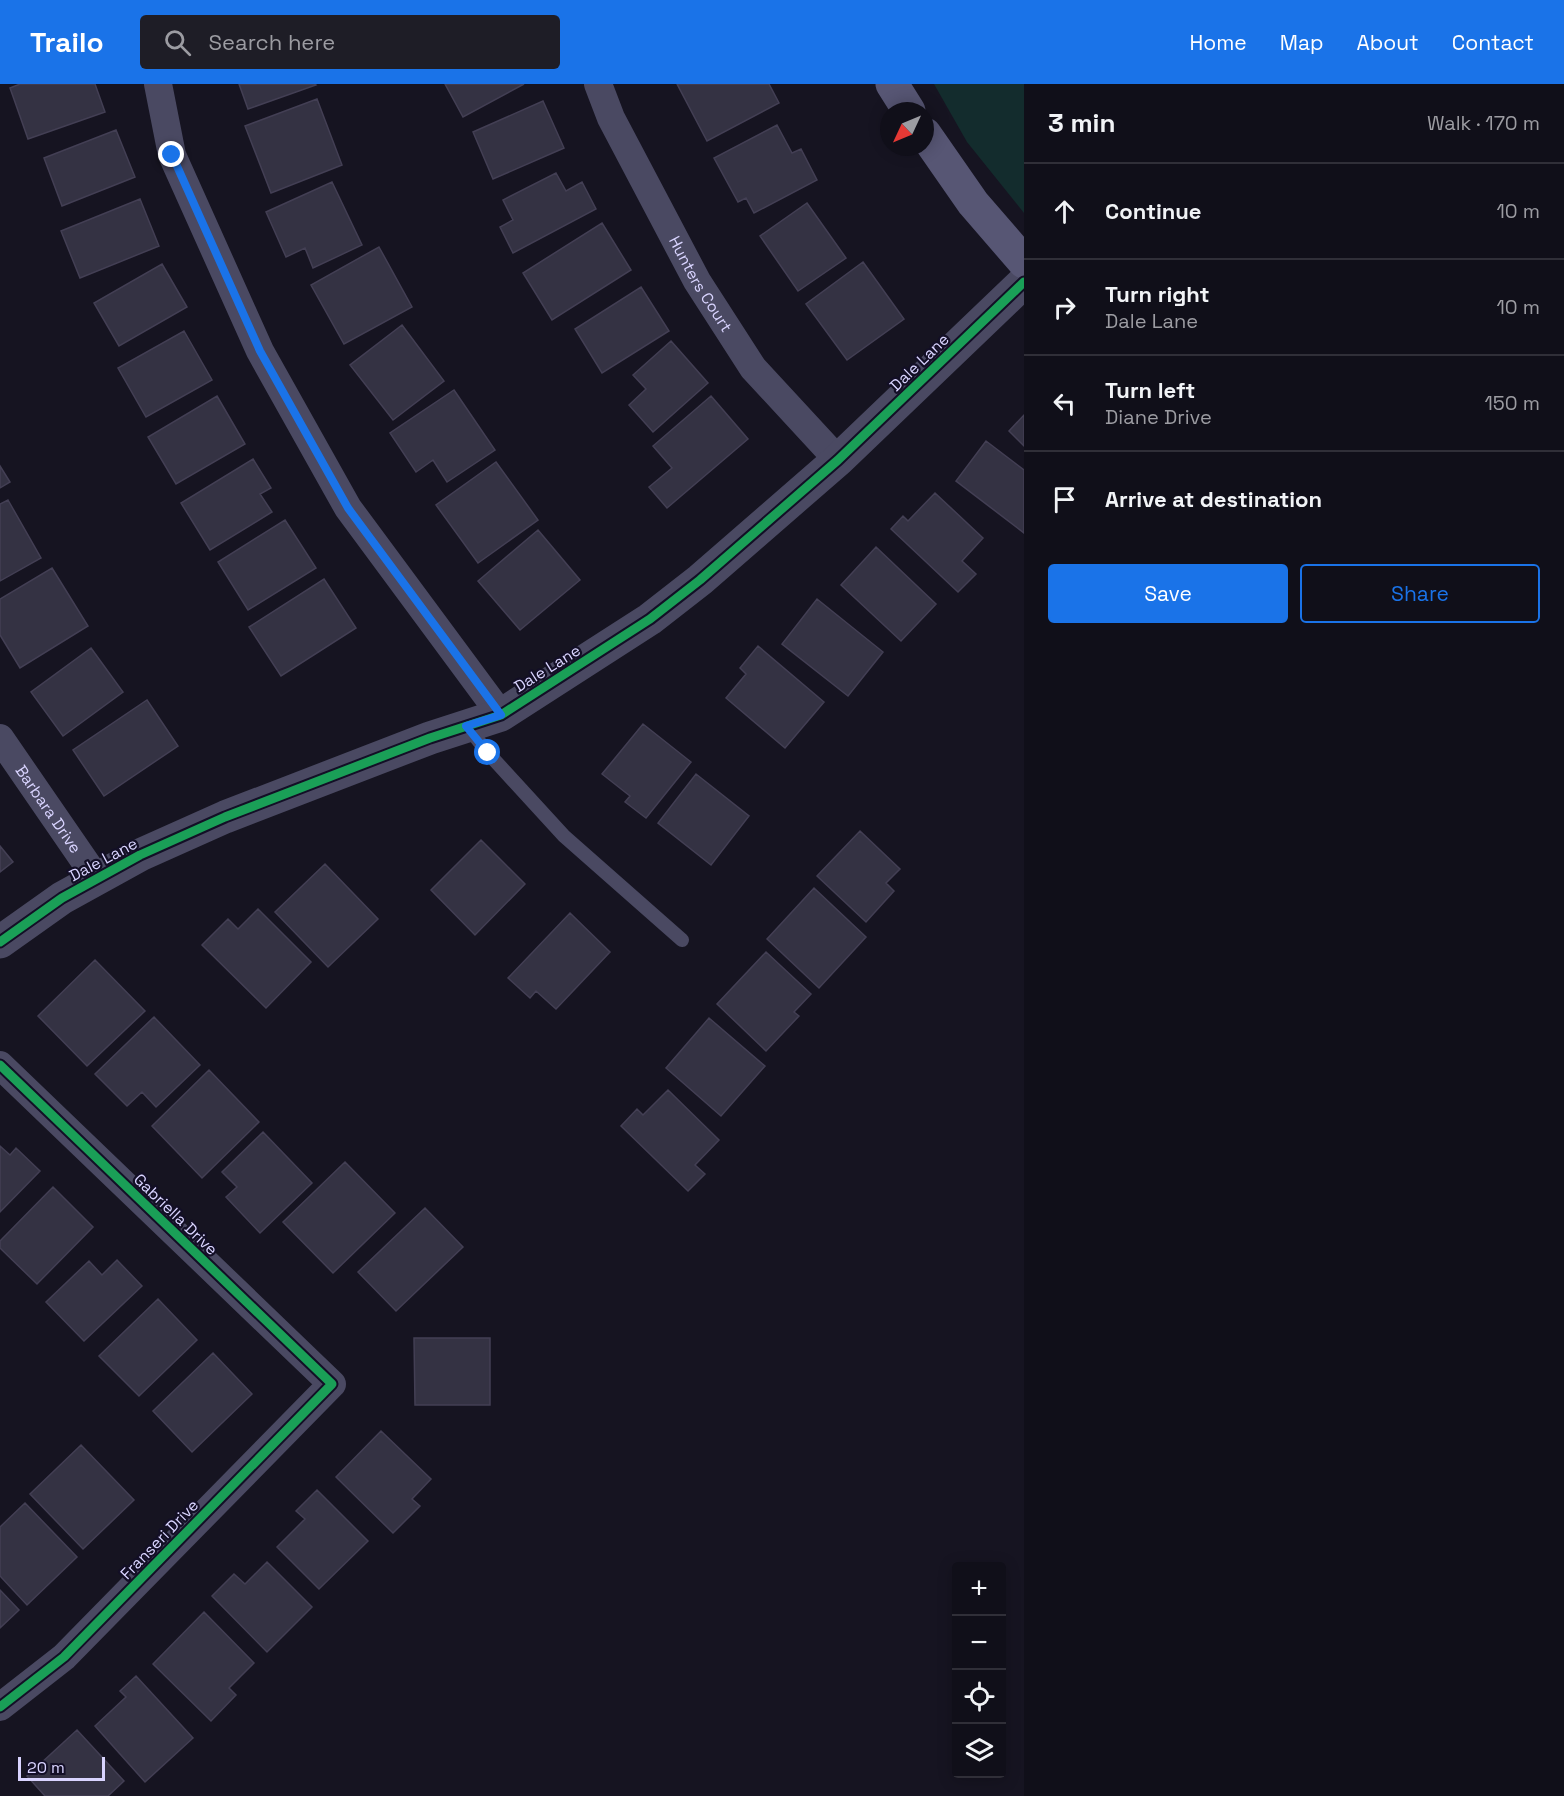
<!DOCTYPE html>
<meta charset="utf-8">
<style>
:root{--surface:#100f19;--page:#1e1d26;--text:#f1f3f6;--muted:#9c9ca2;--line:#302f38;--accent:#1a73e8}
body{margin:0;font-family:"Space Grotesk",sans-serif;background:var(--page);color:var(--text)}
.controls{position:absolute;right:18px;bottom:18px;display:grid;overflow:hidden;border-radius:6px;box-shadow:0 3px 15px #0003}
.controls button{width:54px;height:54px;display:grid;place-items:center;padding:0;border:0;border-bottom:2px solid var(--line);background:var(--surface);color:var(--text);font:30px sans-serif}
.compass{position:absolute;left:880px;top:18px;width:54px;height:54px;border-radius:50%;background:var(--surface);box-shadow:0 3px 15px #0003;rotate:226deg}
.scale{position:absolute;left:18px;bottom:15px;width:87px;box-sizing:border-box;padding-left:6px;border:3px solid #d9d4ff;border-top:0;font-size:16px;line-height:21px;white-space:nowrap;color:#d9d4ff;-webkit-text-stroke:4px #130f26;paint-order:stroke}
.stop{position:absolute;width:18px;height:18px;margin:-14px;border:4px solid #1a73e8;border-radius:50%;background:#fff}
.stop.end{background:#1a73e8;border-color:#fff;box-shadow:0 2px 6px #0008}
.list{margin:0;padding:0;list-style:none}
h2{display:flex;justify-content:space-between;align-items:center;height:78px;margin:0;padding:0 24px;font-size:26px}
h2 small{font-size:20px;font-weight:400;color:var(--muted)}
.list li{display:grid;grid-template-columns:39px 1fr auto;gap:18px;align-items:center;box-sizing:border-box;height:96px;padding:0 24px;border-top:2px solid var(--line)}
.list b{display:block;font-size:22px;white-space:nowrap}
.list p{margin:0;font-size:20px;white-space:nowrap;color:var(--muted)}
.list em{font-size:20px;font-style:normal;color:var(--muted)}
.actions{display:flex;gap:12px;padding:18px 24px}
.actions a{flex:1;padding:14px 0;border:2px solid var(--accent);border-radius:6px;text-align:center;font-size:21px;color:var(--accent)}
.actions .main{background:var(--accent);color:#fff}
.icon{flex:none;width:33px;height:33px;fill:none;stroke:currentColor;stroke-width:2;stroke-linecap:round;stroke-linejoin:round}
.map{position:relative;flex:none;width:1024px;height:1712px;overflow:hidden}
header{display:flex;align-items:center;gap:36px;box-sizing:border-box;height:84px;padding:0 30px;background:var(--accent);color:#fff}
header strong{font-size:28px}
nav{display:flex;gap:33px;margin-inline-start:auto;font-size:21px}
.search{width:420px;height:54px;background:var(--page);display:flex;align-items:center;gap:15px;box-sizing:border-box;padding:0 21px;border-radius:6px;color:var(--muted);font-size:22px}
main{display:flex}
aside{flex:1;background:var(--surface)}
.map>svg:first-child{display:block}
.green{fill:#132c2d}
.building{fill:#343243;stroke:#433f54;stroke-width:1.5}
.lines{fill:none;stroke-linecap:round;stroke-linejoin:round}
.service{stroke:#4a4962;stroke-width:14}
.minor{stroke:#4a4962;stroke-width:28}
.tertiary{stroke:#4a4962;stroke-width:33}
.secondary{stroke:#575674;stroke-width:33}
.cycleway-casing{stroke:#130f26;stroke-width:13}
.cycleway{stroke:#1a9f57;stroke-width:9}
.route{stroke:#1a73e8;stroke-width:8}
.labels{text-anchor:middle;stroke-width:4.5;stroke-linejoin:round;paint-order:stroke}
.street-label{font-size:16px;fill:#d9d4ff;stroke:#130f26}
</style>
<header>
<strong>Trailo</strong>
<div class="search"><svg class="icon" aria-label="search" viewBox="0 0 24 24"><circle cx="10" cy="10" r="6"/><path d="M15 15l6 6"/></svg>Search here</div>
<nav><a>Home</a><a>Map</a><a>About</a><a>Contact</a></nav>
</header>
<main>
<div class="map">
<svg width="1024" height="1712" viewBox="0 0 1024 1712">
<rect width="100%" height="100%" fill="#161421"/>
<path class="green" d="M934 0H1024V129L967 58Z"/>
<path class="building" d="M20 0H95L105 28 28 55 10 4Z
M239 0H315L316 1 248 25Z
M445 0H524L463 33Z
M677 0H769L779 19 707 57Z
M317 15 342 81 271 109 245 42Z
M543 17 564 64 493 95 473 48Z
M777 41 792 69 801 65 817 96 754 129 746 114 738 118 714 74Z
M116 46 135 93 62 122 44 74Z
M556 89 566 107 582 98 596 125 513 169 500 143 513 136 503 116Z
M332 98 362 161 313 184 305 164 286 173 266 128Z
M140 115 159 162 80 194 61 147Z
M807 119 846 174 798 207 760 152Z
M602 139 631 186 552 236 523 189Z
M379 163 412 223 344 260 311 201Z
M863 178 904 235 847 276 806 220Z
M162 180 187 223 119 262 94 219Z
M641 203 669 247 602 289 575 245Z
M402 241 444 297 393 336 350 281Z
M184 247 212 296 146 333 118 284Z
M671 257 708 299 653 348 629 321 646 305 633 291Z
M454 306 495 366 447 398 433 376 416 388 390 349Z
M217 312 245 360 176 400 148 353Z
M711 312 748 355 667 424 649 403 672 384 653 362Z
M1024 331V362L1009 347Z
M986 357 1024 386V449L956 397Z
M253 375 271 404 260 410 272 428 210 466 181 419Z
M496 378 538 436 478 479 436 421Z
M0 382 10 398 0 404Z
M935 409 983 454 962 477 976 490 958 508 891 445 903 432 908 437Z
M8 416 41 474 0 497V420Z
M285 436 316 484 248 526 218 478Z
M538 446 580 496 520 546 478 497Z
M876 463 936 520 901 557 841 501Z
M52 484 88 542 20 584 0 551V515Z
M324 495 356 544 281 592 249 543Z
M817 515 883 568 848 612 782 560Z
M758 562 824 618 785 664 726 614 746 590 740 584Z
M91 564 123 608 63 652 31 608Z
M147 616 178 662 104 712 73 666Z
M643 640 691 678 646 734 625 718 630 712 602 690Z
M696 690 749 732 711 781 658 739Z
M860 747 900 785 886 799 894 807 866 838 817 792Z
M481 756 525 800 475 851 431 806Z
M0 762 13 778 0 788Z
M325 780 378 835 328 883 275 828Z
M814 804 866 853 819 904 767 855Z
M258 825 311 878 266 924 202 861 228 835 238 845Z
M570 829 610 868 556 925 536 907 530 914 508 894Z
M766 868 811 910 794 928 799 932 766 967 717 920Z
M95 876 145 927 87 982 38 932Z
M154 933 200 981 156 1023 142 1008 127 1022 95 990Z
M709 934 765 982 721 1032 666 984Z
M209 986 259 1038 202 1094 152 1042Z
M668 1006 719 1056 695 1081 705 1090 688 1107 621 1042 637 1025 643 1031Z
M263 1048 312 1099 260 1149 226 1113 237 1103 222 1088Z
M0 1062 10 1071 16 1064 40 1087 0 1128Z
M345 1078 395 1129 333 1189 283 1138Z
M53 1103 93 1143 37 1200 0 1164V1157Z
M425 1124 463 1163 396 1227 358 1188Z
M117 1176 142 1202 84 1257 46 1218 89 1177 102 1191Z
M158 1215 197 1256 139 1312 99 1272Z
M414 1254H490V1321H415Z
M213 1269 252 1310 192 1368 153 1327Z
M381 1347 431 1395 412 1415 420 1422 393 1449 336 1393Z
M81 1361 134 1416 83 1465 30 1410Z
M317 1406 368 1457 319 1505 277 1463 305 1435 296 1427Z
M25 1419 77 1473 27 1521 0 1492V1443Z
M267 1478 312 1523 267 1568 212 1512 234 1490 245 1500Z
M0 1506 19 1526 0 1544Z
M204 1528 254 1579 229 1604 236 1611 211 1637 153 1580Z
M136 1592 193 1654 145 1698 95 1642 126 1613 120 1607Z
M77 1646 124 1697 108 1712H45L27 1692Z"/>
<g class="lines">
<path class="service" d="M467 642 488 669 564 752 682 856"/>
<g class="minor">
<path d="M158 0 172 71 260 267 348 424 501 631"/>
<path id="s1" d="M598 0 611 34 697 197 753 284 838 376"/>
<path id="s2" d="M0 654 97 795"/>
<path d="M0 981 332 1300 64 1573 0 1623"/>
</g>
<path class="tertiary" d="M0 858 62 814 140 771 225 733 430 654 501 631 650 535 700 496 838 376 1024 198"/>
<path class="secondary" d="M892 0 909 27
M925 50 973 119 1024 178"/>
<g class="cycleway-casing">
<path id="cycleway" d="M0 858 62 814 140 771 225 733 430 654 501 631 650 535 700 496 838 376 1024 198
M0 981 332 1300 64 1573 0 1623"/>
</g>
<use href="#cycleway" class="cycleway"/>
</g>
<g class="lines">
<path class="route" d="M172 71 260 267 348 424 501 631 466 642 488 669"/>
</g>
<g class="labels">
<g class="street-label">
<text dy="6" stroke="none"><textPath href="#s1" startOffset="225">Hunters Court</textPath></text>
<text transform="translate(919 278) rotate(-44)" y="6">Dale Lane</text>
<text transform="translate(547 584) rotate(-32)" y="6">Dale Lane</text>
<text dy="6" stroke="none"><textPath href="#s2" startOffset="86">Barbara Drive</textPath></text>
<text transform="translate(103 775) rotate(-28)" y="6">Dale Lane</text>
<text transform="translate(176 1130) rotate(44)" y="6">Gabriella Drive</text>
<text transform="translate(159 1455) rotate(-46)" y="6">Franseri Drive</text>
</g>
</g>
</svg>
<div class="controls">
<button>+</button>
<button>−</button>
<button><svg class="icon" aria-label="locate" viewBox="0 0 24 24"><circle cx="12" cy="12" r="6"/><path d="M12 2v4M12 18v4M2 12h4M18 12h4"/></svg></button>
<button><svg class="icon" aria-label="layers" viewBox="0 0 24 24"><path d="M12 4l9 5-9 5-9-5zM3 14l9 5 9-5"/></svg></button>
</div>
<svg class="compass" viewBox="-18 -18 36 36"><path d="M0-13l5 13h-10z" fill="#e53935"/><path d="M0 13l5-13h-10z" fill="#9c9ca2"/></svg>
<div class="scale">20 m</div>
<div class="stop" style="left:488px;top:669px"></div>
<div class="stop end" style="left:172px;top:71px"></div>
</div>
<aside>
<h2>3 min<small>Walk · 170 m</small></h2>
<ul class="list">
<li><svg class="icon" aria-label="ahead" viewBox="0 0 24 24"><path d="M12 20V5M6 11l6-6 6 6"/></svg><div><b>Continue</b></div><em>10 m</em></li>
<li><svg class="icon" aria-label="right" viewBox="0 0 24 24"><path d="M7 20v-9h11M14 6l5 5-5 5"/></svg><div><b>Turn right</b><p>Dale Lane</p></div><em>10 m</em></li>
<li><svg class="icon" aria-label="left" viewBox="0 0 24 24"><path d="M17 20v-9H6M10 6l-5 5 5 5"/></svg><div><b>Turn left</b><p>Diane Drive</p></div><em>150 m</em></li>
<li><svg class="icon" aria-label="arrive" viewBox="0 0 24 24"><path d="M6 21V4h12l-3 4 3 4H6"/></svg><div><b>Arrive at destination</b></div></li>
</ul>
<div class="actions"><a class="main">Save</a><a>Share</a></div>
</aside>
</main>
